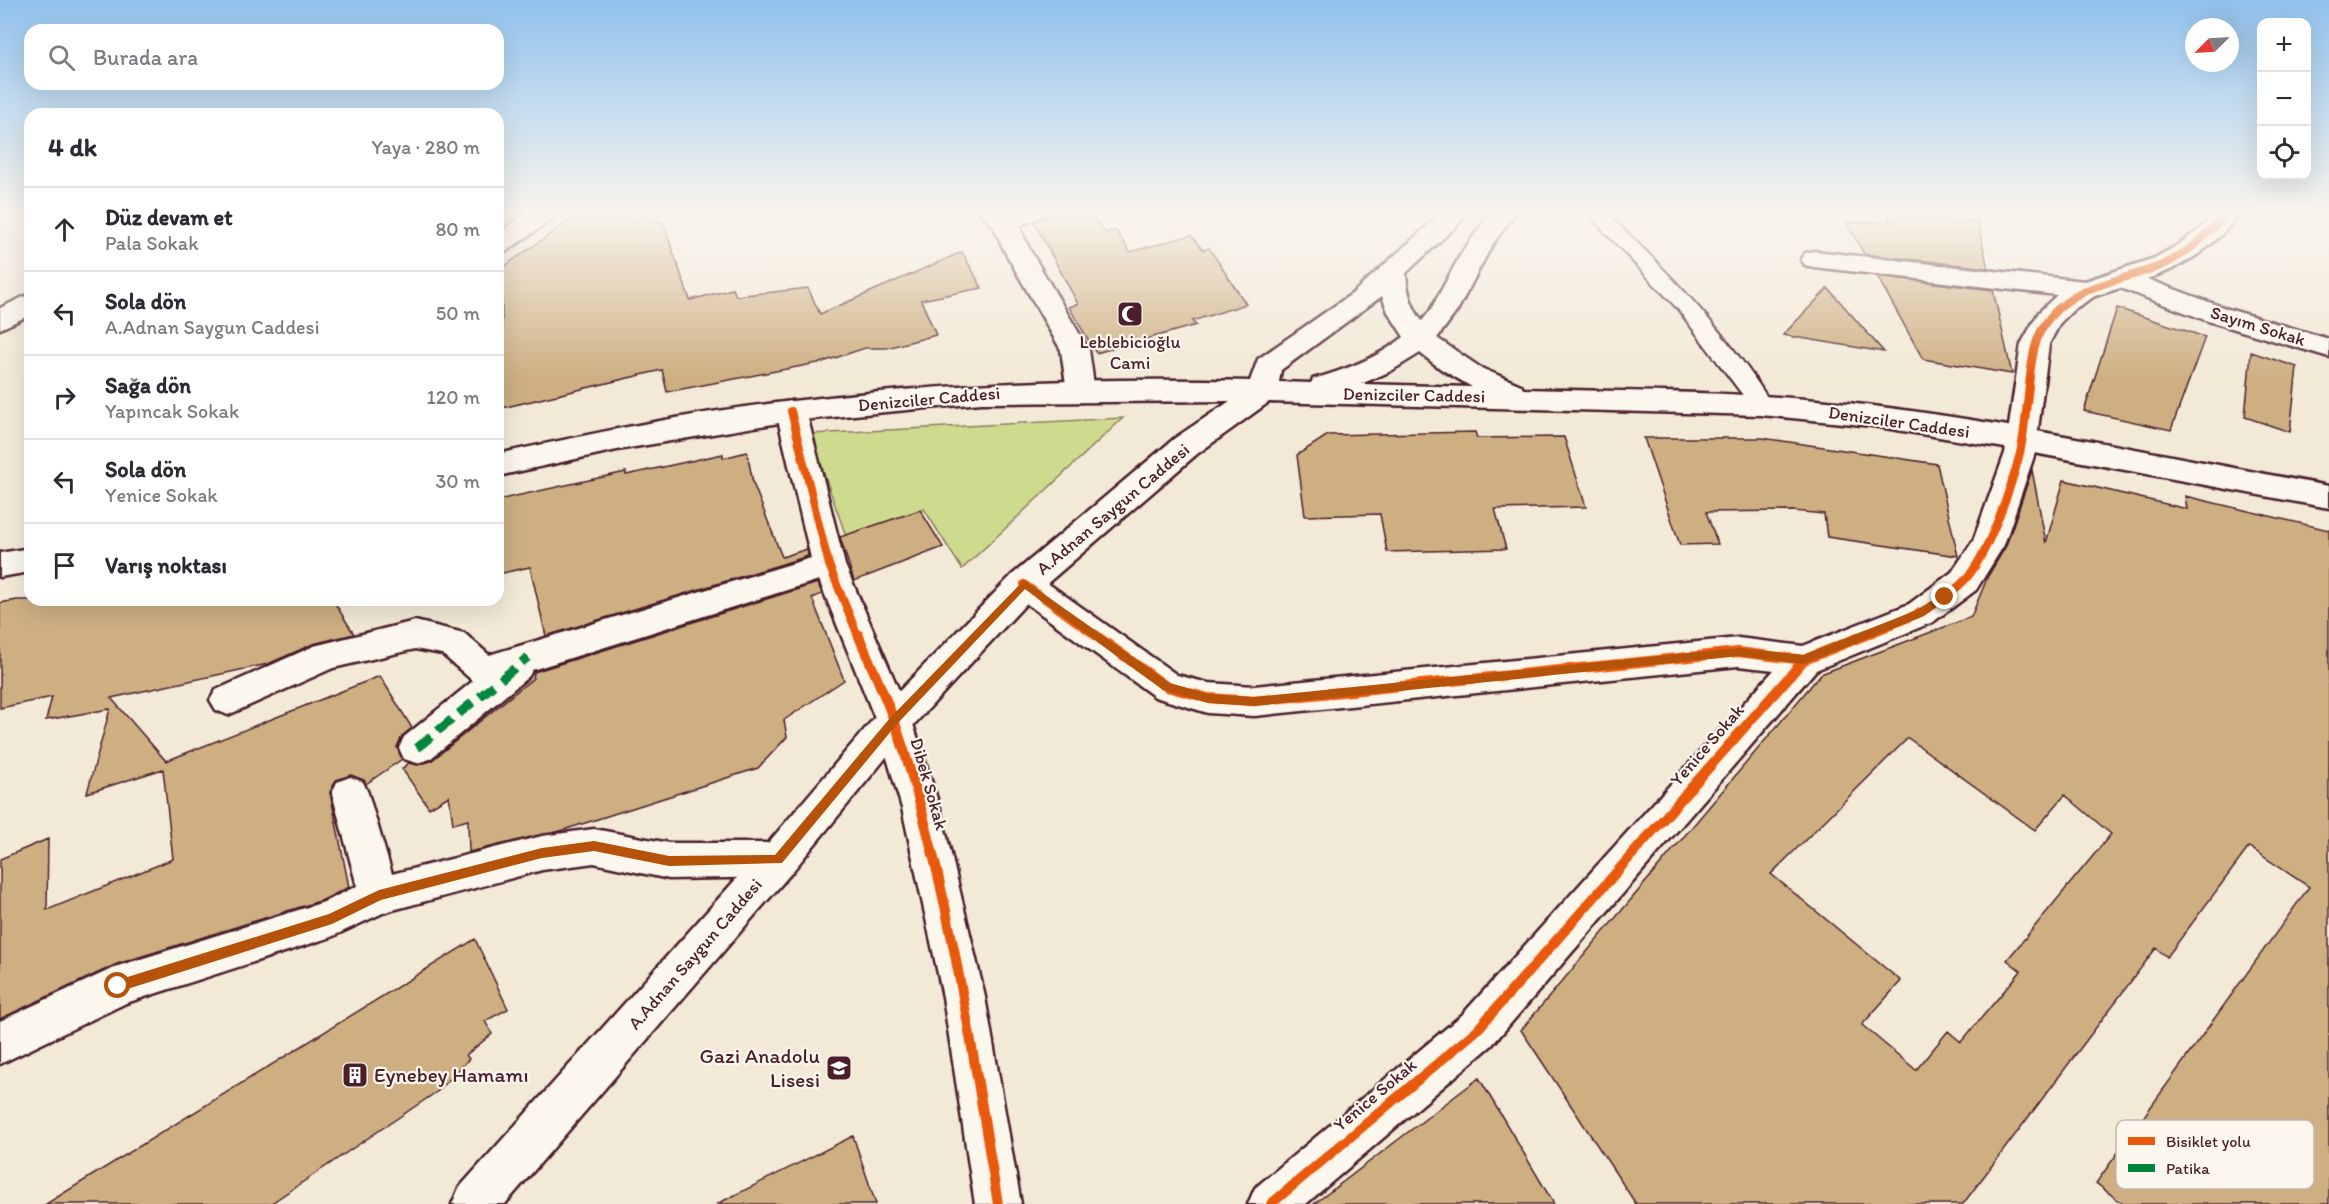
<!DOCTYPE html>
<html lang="tr">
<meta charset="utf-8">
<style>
:root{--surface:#fff;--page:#f2f2f3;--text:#2b2b33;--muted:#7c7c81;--line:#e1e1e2}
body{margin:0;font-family:Itim,sans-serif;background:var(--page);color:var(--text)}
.controls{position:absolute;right:18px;top:18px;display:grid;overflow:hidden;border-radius:12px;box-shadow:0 6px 24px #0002}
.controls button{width:54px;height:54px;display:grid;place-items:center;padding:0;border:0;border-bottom:2px solid var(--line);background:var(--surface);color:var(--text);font:30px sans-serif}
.compass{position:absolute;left:2185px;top:18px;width:54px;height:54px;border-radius:50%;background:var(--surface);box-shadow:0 6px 24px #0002;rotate:246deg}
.stop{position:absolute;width:18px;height:18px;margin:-14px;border:4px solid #b45309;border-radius:50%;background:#fff}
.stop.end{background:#b45309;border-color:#fff;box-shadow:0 2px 6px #0008}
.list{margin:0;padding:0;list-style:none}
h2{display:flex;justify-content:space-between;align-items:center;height:78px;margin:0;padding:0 24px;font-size:26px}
h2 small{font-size:20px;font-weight:400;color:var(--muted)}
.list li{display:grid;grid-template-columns:39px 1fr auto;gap:18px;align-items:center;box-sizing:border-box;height:84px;padding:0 24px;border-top:2px solid var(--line)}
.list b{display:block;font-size:22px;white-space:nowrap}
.list p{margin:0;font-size:20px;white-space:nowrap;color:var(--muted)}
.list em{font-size:20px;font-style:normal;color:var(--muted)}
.icon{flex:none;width:33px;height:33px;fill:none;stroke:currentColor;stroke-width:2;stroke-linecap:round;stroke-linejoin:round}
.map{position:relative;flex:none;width:2329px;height:1204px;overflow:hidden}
.search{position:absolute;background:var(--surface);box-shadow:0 6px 24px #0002;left:24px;top:24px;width:480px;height:66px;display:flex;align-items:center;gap:15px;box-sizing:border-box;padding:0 21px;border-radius:18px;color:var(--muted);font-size:22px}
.panel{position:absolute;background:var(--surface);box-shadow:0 6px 24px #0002;left:24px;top:108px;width:480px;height:498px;border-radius:18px}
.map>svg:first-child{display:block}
.green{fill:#cedb8e;stroke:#8c7d5c;stroke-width:1.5}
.building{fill:#cdaf82;stroke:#4a1f2b;stroke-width:1.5;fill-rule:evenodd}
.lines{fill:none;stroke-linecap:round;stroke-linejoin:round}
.service-casing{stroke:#4a1f2b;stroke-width:4}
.minor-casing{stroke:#4a1f2b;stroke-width:5}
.secondary-casing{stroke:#4a1f2b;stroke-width:5}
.service{fill:#fbf7ec;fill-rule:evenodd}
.minor{fill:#fbf7ec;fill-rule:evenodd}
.secondary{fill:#fbf7ec;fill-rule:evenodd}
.quiet{stroke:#00873e;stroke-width:9;stroke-dasharray:18 9;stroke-linecap:butt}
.cycleway-far1-casing{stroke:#fbf7ec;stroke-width:11}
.cycleway-casing{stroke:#fbf7ec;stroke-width:14}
.cycleway-far1{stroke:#e8590c;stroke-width:8}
.cycleway{stroke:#e8590c;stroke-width:10}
.route{fill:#b45309}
.labels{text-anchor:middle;stroke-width:4.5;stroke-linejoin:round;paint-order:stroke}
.street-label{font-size:18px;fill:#4a1f2b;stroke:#fbf7ec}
.poi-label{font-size:18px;fill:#4a1f2b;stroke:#fbf7ec}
.near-poi-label{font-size:21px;fill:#4a1f2b;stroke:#fbf7ec;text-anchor:end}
.key{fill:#fbf7ec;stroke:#c6b6b2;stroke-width:1.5}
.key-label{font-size:16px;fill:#4a1f2b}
</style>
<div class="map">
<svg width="2329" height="1204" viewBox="0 0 2329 1204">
<rect width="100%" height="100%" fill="#f2e9d7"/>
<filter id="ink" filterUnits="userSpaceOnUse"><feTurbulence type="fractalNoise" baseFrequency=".0167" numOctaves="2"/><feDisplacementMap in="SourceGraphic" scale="12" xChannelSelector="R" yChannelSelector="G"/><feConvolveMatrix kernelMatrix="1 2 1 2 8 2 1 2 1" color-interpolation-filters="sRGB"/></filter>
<g filter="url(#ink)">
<path class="green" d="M1123 418 962 569 924 509 846 536 810 434Z"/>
<path class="building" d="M582 212H618L637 221 645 216 663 223 690 300 733 289 736 296 808 288 820 314 962 252 982 288 921 300 936 335 887 348H865L823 362 667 392 662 370 502 408V268Z
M1054 212H1090L1105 233 1116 230 1130 252 1191 235 1203 250 1209 248 1246 304 1192 321 1196 325 1096 353 1069 307 1078 304 1034 222Z
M1888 217H1936L1938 221 1977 220 1988 268 1864 254 1847 223 1891 222Z
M1877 276 1993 290 2012 374 1923 359Z
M1828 288 1884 352 1783 335Z
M2117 308 2205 337 2171 430 2084 411Z
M2251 352 2297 367 2290 432 2245 417Z
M1475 432 1477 438 1564 437 1586 507 1495 509 1506 549 1387 552 1380 514 1305 516 1297 455 1328 435Z
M1644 438H1762L1937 464 1958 556 1827 537 1824 514 1793 511 1706 512 1718 544 1680 545Z
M747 452 753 483 782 557 807 549 808 556 546 636 530 567 498 574V500L626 472V475L723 454V458Z
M2032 470 2046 543 2064 480 2187 509 2185 496 2329 530V1204H2123L2096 1183 2309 887 2249 847 2167 957 2156 948 1963 1204H1636L1521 1030 1821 674 1971 617 1988 576 2006 546ZM1908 738 2035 830 2065 795 2111 834 2007 960 2021 971 1961 1042 1948 1031 1916 1070 1862 1025 1901 981 1771 874Z
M920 510 943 547 854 581 840 537Z
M818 583 822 594 812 598 844 680 784 720 787 737 758 768 557 832 469 852 468 820 453 824 449 796 429 808 402 769 409 763 418 765 431 761 533 678 534 672Z
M17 600H333L354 634 313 644 268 664 111 698 166 761 380 676 412 728 402 736 397 747 402 759 366 784 364 780 351 775 336 780 330 792 349 887 323 900 117 964 0 1019V859L48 839 47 910 173 859 163 769 87 793 110 709 46 720 52 697 0 708V603Z
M475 939 508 1009 485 1021 492 1034 466 1055 469 1059 438 1091 270 1204H46Z
M1479 1078 1554 1204H1314Z
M853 1136 876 1204H717Z"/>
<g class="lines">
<g class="service-casing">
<path id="service" d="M1586 212H1605C1663 266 1731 337 1772 405L1768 410 1761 412 1754 410 1677 308Z"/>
</g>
<g class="minor-casing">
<path id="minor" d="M529 212H559L555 217 507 251 498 253V233Z
M979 212H1045L1041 217 1019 226 1030 250 1089 350 1095 392 1091 399 1081 402 1071 399 1067 392 1061 350 1004 250 994 227Z
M2214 212H2240C2216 246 2186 266 2147 279L2228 309 2329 339V357L2208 321 2120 288 2095 296 2074 309 2060 323 2049 344 2035 453 2004 545 1976 590 1933 622 1816 670 1492 1045 1306 1204H1248L1255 1188 1462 1015 1774 670 1738 666 1254 716 1208 713 1155 697 1012 593 1008 584 1012 575 1024 571 1036 575 1177 675 1208 683 1254 686 1738 638 1803 646 1909 604 1952 572 1973 541 2005 453 2021 344 2039 312 2057 295 1814 267 1805 265 1801 259 1805 253 1814 251 2085 281 2155 258 2178 245 2200 229Z
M791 401 801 404 806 411 845 565 912 721 940 808 985 997 1021 1204H975L943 997 902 808 876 721 819 580 532 670 529 676 430 759 417 763 404 759 399 748 404 737 473 681 442 654 415 649 333 668 228 715 216 710 210 700 216 690 314 646 415 621 464 633 489 655 811 558 776 411 781 404Z
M350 777 363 782 368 793 392 874 542 836 594 829 669 843H778L792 848 797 860 792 872 778 877 669 879 594 863 542 870 385 912 331 937 126 1003 0 1064V1021L118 966 324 902 357 886 332 793 337 782Z"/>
</g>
<g class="secondary-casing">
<path id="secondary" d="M1443 212H1471L1406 273C1407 292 1411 306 1422 321L1430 311 1461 254 1491 212H1516L1492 245 1457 311 1437 338 1481 368 1521 385 1523 389C1640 392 1757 391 1873 406 2026 425 2177 458 2329 486V508L2023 451 1873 426 1761 415 1269 402 1197 454 1036 593 907 732 792 872 505 1204H452L459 1188 764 848 881 710 1012 575 1175 438 1230 401 981 403 791 421 617 450 498 476V454C595 433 694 412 793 401 945 383 1097 377 1250 381L1258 359 1353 293ZM1382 296 1388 312 1404 337C1377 358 1346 370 1313 379L1311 383 1279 382 1281 370ZM1420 353 1441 369 1472 387 1361 384 1391 371Z
M30 294V315L0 329V308Z
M30 548V572L0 577V553Z"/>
</g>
<use href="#service" class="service"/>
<use href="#minor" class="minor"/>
<use href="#secondary" class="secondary"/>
<path class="quiet" d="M417 748 528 657"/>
<g class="cycleway-far1-casing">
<path id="cycleway-far1" d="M791 411 829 565 858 636
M1024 584 1096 636
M1865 636C1899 622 1937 609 1964 581 1987 558 2012 485 2020 453 2024 437 2025 419 2027 403 2031 374 2030 340 2050 317 2079 282 2126 281 2165 264 2190 252 2209 234 2227 212"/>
</g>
<g class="cycleway-casing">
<path id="cycleway" d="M858 634C870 663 884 693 895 723 948 878 971 1042 998 1204
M1094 634 1167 687 1208 698 1254 701 1738 652 1804 660
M1271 1204 1477 1030 1804 660 1868 634"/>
</g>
<use href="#cycleway-far1" class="cycleway-far1"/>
<use href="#cycleway" class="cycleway"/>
</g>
</g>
<linearGradient id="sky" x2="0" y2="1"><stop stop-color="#91c2ee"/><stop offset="0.56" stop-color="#f9f5ed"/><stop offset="1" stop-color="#f9f5ed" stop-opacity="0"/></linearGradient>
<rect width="2329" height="380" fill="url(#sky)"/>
<path class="route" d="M1024 580 1170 683 1208 694 1254 697 1738 648 1803 655 1917 610 1942 595 1945 594 1950 597 1924 616 1804 664 1738 656 1254 706 1208 703 1163 690 1025 589 897 724 782 863 669 866 594 851 542 858 381 900 332 924 118 992 114 990 112 986 118 980 329 914 379 890 542 848 594 841 669 856 775 855 890 718Z"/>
<defs>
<g id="mosque-square" transform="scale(1.35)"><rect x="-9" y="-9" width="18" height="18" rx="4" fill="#4a1f2b" stroke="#fbf7ec"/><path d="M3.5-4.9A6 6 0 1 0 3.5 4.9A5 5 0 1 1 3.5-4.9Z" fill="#fff"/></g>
<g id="school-square" transform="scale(1.35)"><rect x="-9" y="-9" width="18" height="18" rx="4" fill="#4a1f2b" stroke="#fbf7ec"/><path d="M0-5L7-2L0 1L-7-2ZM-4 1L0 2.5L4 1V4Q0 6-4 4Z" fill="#fff"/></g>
<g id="building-square" transform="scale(1.35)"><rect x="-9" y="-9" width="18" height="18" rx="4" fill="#4a1f2b" stroke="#fbf7ec"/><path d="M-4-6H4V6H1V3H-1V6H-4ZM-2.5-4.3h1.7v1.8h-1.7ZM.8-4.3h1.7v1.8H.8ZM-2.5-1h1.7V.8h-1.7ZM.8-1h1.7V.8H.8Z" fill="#fff"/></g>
</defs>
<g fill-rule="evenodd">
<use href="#mosque-square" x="1130" y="314"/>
<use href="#school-square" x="839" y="1068"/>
<use href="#building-square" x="355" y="1075"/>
</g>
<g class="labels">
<g class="street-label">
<text transform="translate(2258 326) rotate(17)" y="6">Sayım Sokak</text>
<text transform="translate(1414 395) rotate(1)" y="6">Denizciler Caddesi</text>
<text transform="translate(929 399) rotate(-5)" y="6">Denizciler Caddesi</text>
<text transform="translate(1899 422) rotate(8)" y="6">Denizciler Caddesi</text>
<text transform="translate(1113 509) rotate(-40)" y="6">A.Adnan Saygun Caddesi</text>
<text transform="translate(1707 745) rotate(-49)" y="6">Yenice Sokak</text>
<text transform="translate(929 784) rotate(74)" y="6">Dibek Sokak</text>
<text transform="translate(695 954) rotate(-49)" y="6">A.Adnan Saygun Caddesi</text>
<text transform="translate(1375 1095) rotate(-40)" y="6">Yenice Sokak</text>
</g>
<g class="poi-label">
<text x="1130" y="348">Leblebicioğlu<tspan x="1130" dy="21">Cami</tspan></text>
</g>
<g class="near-poi-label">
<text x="820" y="1063">Gazi Anadolu<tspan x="820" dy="24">Lisesi</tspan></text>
<text x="374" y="1082" text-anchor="start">Eynebey Hamamı</text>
</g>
</g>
<rect x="2116" y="1120" width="198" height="69" rx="9" class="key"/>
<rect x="2128" y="1137" width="27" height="8" fill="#e8590c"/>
<rect x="2128" y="1164" width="27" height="8" fill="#00873e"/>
<g class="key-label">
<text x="2166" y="1147">Bisiklet yolu</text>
<text x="2166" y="1174">Patika</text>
</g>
</svg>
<div class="controls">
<button>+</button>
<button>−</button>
<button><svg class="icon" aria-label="locate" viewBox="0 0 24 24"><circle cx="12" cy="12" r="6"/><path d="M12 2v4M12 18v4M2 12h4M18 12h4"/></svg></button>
</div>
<svg class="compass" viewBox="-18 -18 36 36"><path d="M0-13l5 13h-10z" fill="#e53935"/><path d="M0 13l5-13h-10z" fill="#7c7c81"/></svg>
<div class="stop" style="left:118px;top:986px"></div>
<div class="stop end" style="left:1945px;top:597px"></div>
<div class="search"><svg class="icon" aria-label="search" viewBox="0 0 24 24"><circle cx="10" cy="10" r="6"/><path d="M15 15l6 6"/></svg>Burada ara</div>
<section class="panel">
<h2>4 dk<small>Yaya · 280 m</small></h2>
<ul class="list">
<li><svg class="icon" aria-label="ahead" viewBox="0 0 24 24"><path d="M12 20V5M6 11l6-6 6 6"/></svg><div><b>Düz devam et</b><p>Pala Sokak</p></div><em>80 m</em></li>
<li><svg class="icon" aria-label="left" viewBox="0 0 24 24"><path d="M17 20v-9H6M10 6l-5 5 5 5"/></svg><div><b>Sola dön</b><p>A.Adnan Saygun Caddesi</p></div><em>50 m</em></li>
<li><svg class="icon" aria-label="right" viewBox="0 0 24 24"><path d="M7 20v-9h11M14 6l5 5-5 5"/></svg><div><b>Sağa dön</b><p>Yapıncak Sokak</p></div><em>120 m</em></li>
<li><svg class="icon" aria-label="left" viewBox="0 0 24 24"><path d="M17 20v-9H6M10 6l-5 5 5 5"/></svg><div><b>Sola dön</b><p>Yenice Sokak</p></div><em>30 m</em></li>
<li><svg class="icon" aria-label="arrive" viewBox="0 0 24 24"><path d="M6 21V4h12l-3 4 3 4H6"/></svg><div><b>Varış noktası</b></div></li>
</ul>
</section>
</div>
